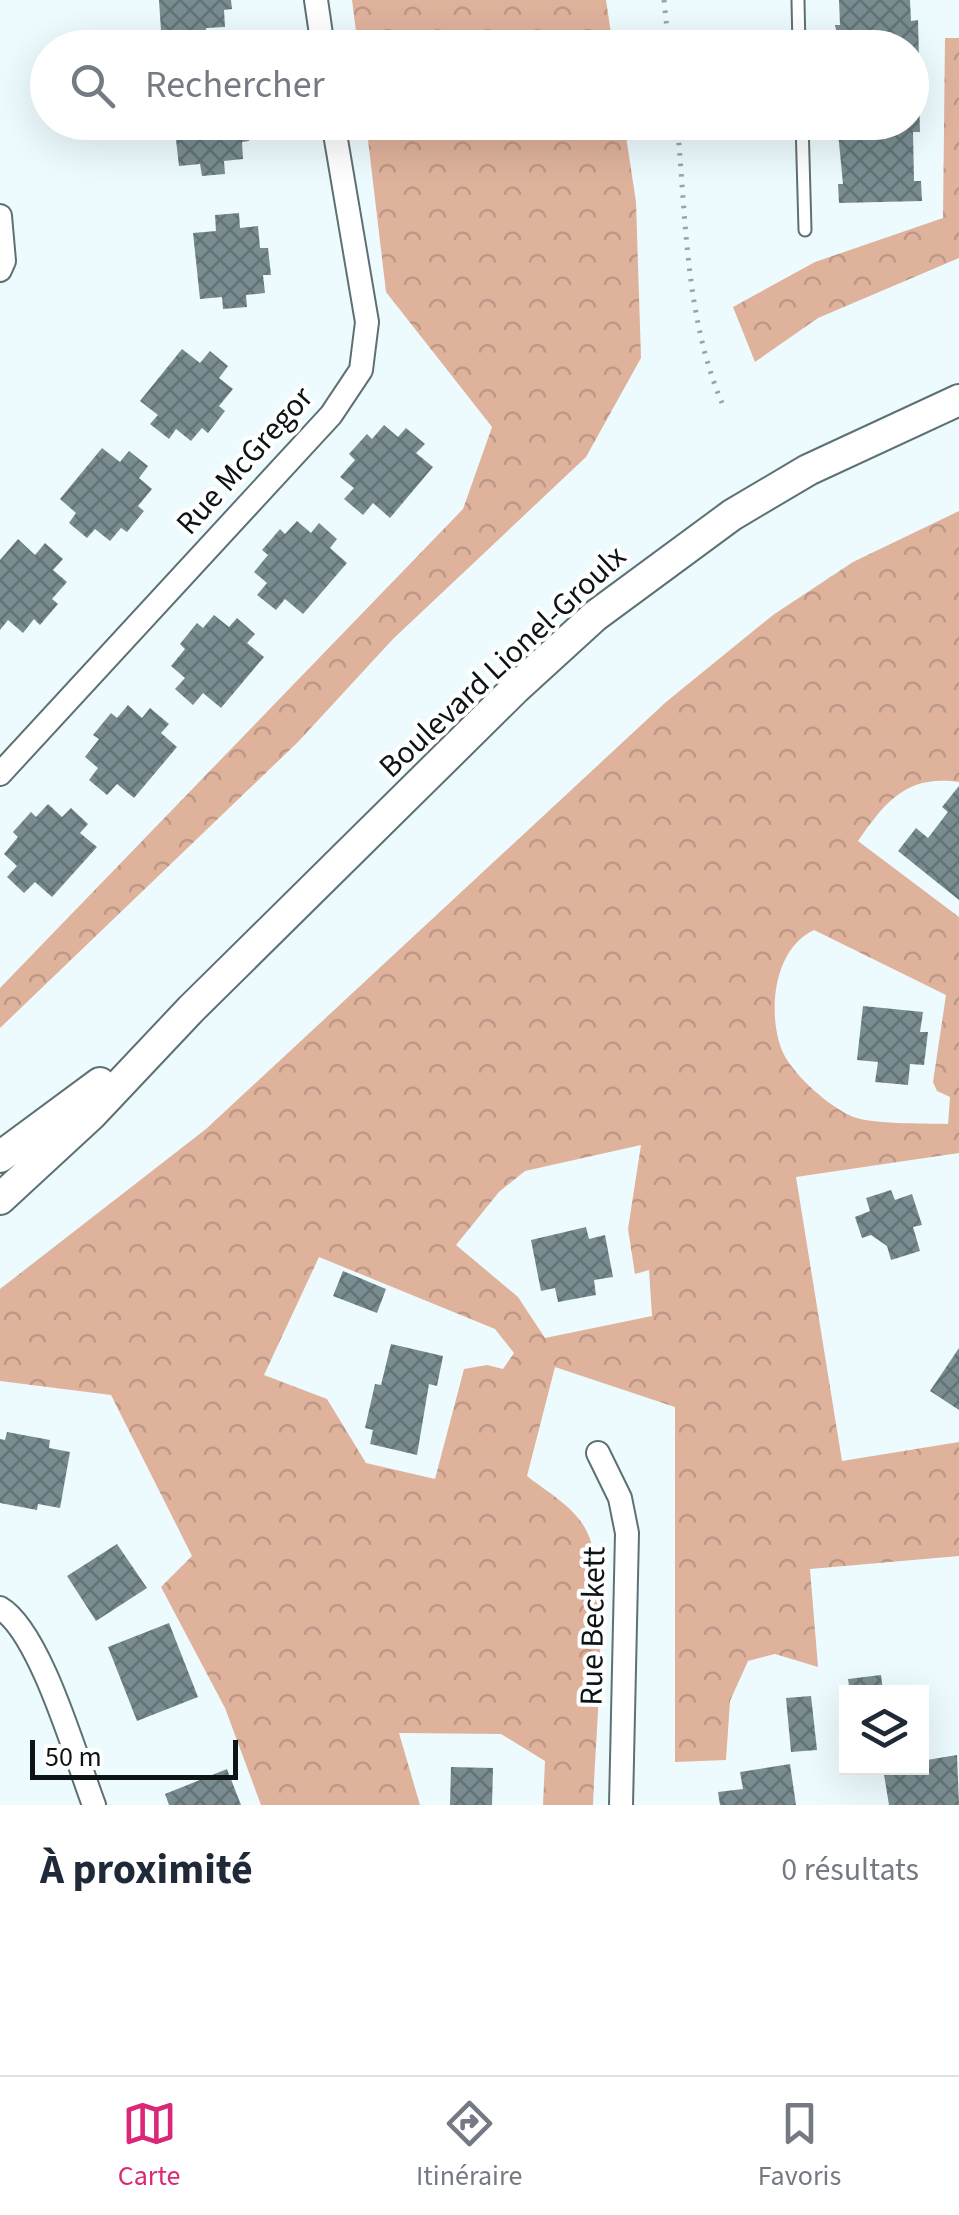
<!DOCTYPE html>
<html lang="fr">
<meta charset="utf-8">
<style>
:root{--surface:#fff;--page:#f2f2f3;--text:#1f2937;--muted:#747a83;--line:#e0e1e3;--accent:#db2777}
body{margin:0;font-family:"Source Sans 3",sans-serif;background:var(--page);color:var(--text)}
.controls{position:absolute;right:30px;bottom:30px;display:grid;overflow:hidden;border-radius:0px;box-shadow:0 10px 40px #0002}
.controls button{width:90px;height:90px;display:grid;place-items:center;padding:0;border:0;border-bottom:2px solid var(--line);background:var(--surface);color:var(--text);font:50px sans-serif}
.scale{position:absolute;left:30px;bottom:25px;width:208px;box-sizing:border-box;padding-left:10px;border:5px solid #0c1415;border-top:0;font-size:28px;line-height:35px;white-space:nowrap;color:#0c1415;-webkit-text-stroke:8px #fff;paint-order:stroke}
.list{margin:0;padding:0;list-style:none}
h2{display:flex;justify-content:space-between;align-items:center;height:130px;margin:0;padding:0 40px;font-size:42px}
h2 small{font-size:32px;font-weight:400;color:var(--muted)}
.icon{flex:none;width:55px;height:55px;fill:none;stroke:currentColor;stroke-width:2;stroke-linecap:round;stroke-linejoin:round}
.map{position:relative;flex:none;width:959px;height:1805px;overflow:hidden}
.search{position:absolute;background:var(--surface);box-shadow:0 10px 40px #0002;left:30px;right:30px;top:30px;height:110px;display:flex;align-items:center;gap:25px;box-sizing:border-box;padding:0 35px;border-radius:55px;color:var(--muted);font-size:38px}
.sheet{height:270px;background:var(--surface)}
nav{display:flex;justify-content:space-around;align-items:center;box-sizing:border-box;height:140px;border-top:2px solid var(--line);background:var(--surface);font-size:28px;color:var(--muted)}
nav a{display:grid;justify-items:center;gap:5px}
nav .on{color:var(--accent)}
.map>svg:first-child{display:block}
.forest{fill:url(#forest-crowns);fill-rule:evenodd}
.building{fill:url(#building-cross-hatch)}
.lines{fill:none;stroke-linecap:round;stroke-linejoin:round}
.lane-casing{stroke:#5d7174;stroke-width:15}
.street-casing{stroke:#5d7174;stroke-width:26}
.secondary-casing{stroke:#5d7174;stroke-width:34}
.path{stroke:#99a4a7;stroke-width:5;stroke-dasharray:2.5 8;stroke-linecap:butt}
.lane{stroke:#fff;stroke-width:11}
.street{stroke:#fff;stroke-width:22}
.secondary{stroke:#fff;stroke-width:30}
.labels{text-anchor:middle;stroke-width:8;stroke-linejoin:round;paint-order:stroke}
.street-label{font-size:32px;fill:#0c1415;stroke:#fff}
</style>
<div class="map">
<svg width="959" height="1805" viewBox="0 0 959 1805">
<defs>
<pattern id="forest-crowns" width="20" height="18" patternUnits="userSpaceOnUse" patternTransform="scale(2.5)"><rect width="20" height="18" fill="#dfb29c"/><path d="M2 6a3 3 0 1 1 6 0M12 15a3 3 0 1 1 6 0" fill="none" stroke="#be9886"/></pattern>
<pattern id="building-cross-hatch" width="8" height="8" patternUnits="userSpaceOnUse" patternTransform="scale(2.5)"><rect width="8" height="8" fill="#798d91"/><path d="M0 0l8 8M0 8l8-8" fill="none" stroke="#627275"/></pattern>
</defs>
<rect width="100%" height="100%" fill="#eefbfe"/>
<path class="forest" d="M352 0H606L613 47H358Z
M945 38H959V258L818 318 755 362 733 307 815 262 943 218Z
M366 123H624L636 202 641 358 586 457 393 639 298 742 0 1028V988L463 509 492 427 386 292Z
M959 511V782C907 774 885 802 858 841L959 917V1153L796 1177 842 1461 959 1442V1556L810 1569 818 1667 775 1654 748 1661 730 1701 726 1760 675 1762V1407L555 1367 527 1476C547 1492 578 1509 588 1534 611 1585 595 1742 593 1805H543L545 1761 501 1734 399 1733 420 1805H261L225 1708 161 1587 192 1556 111 1395 0 1381V1289L206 1129 666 702 773 615 853 562ZM814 930 946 995 933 1082 937 1091 950 1097 948 1124C925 1123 867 1125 849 1115 826 1104 787 1070 780 1045 768 1007 775 948 814 930ZM641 1145 628 1229 635 1274 649 1270 652 1316 545 1338 518 1297 456 1245 499 1192 525 1171ZM319 1257 495 1329 514 1353 503 1369 487 1365 464 1369 435 1479 366 1463 327 1399 264 1375Z"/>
<path class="building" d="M159 0H231L232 9 224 10 225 27 206 28 207 40 183 42 182 30 161 31Z
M839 0H910L911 21 918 20 919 58H912V48H840L835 25H840Z
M912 94H919L920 132H913L914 181H921L922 201 839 203 838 184H843L837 122H912Z
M174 122H247L249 141 242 142 243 159 224 161 225 174 202 176 200 164 179 166Z
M239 213 240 228 258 226 260 248H268L271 275H263L265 293 246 295 247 307 223 309 222 297 200 299 193 233 216 231 215 215Z
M182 349 200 363 210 351 228 366 219 378 233 389 219 406 225 411 208 433 202 428 191 441 176 429 169 439 150 424 158 415 140 401Z
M384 425 398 437 406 428 425 444 416 453 433 467 390 518 373 503 363 515 344 499 354 488 340 477 355 460 349 454 367 434 372 439Z
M102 448 120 462 129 451 148 466 139 478 152 489 138 506 144 511 127 532 121 528 110 541 95 529 87 538 69 523 76 513 60 499Z
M297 521 311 533 319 523 337 539 330 548 347 563 303 614 285 599 276 610 257 595 267 583 254 572 268 555 262 550 280 529 285 534Z
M18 539 35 555 45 543 63 559 53 570 67 582 52 599 58 604 40 625 34 619 23 633 8 620 0 630V560Z
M214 615 229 627 237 618 255 634 247 643 264 657 221 708 203 693 193 705 175 689 185 678 171 666 185 649 180 644 197 623 203 628Z
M128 705 142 718 150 708 169 724 161 733 177 747 134 798 117 784 107 795 89 780 98 768 85 757 99 739 93 735 111 713 117 718Z
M959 786V900L898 851 916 828 928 838 948 812 942 807Z
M48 804 62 817 71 808 88 824 80 833 97 847 52 897 35 882 24 893 7 877 17 866 4 854 18 837 13 832 31 812 36 817Z
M863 1006 923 1012 920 1032H928L924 1065 910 1064 908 1085 875 1082 878 1062 857 1060Z
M891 1190 895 1200 912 1194 922 1225 913 1227 920 1251 891 1260 887 1246 871 1235 862 1238 855 1217 870 1211 866 1198Z
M586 1227 589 1239 605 1235 613 1277 594 1280 596 1295 558 1302 555 1288 541 1291 531 1240Z
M343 1271 386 1289 377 1313 333 1296Z
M391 1344 443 1356 437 1386 429 1384 417 1455 370 1444 373 1430 365 1428 375 1384 381 1385Z
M959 1348V1410L930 1391Z
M7 1432 50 1440 49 1448 70 1452 60 1508 38 1504 37 1510 0 1503V1439L5 1440Z
M117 1544 147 1588 96 1621 67 1576Z
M169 1623 198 1697 137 1721 108 1647Z
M881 1675 883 1692H850L848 1679Z
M811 1696 817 1750 791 1752 786 1698Z
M922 1740 927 1760 957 1755 959 1805H889L883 1768H922Z
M790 1764 796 1805H720L718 1792 743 1789 740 1772Z
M451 1767 493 1768 492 1805H450Z
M227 1769 241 1805H169L165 1794Z"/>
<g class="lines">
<g class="lane-casing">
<path id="lane" d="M798 0 799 48
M802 122 805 230"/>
</g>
<g class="street-casing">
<path id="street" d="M316 0 323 48
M0 216 4 261 0 270
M0 774 331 415 361 370 367 322 333 122
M598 1453 620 1498 627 1533 621 1805
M0 1608C40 1631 76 1758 94 1805"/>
</g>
<g class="secondary-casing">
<path id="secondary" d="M0 1157 100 1083
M0 1199 91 1115 191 1009 515 689 595 616 732 515 808 470 959 400"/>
</g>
<path class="path" d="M664 0 669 48
M677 122C686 215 685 316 722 403"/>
<use href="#lane" class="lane"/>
<use href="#street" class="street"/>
<use href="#secondary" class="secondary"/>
</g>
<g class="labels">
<g class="street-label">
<text transform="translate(244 460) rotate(-48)" y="11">Rue McGregor</text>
<text transform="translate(502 661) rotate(-43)" y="11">Boulevard Lionel-Groulx</text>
<text transform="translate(592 1626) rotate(-89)" y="11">Rue Beckett</text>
</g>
</g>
</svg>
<div class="controls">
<button><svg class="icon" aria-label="layers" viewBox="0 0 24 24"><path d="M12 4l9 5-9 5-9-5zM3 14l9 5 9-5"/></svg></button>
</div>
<div class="scale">50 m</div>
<div class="search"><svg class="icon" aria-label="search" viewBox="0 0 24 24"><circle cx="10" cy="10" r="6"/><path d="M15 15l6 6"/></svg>Rechercher</div>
</div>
<section class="sheet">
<h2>À proximité<small>0 résultats</small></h2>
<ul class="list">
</ul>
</section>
<nav>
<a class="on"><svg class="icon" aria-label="map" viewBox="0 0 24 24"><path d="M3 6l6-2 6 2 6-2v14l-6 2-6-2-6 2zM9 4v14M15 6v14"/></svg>Carte</a>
<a><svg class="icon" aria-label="directions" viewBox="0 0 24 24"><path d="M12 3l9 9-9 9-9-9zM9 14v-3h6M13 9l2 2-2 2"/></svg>Itinéraire</a>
<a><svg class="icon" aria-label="saved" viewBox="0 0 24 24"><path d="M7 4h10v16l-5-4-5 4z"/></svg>Favoris</a>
</nav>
